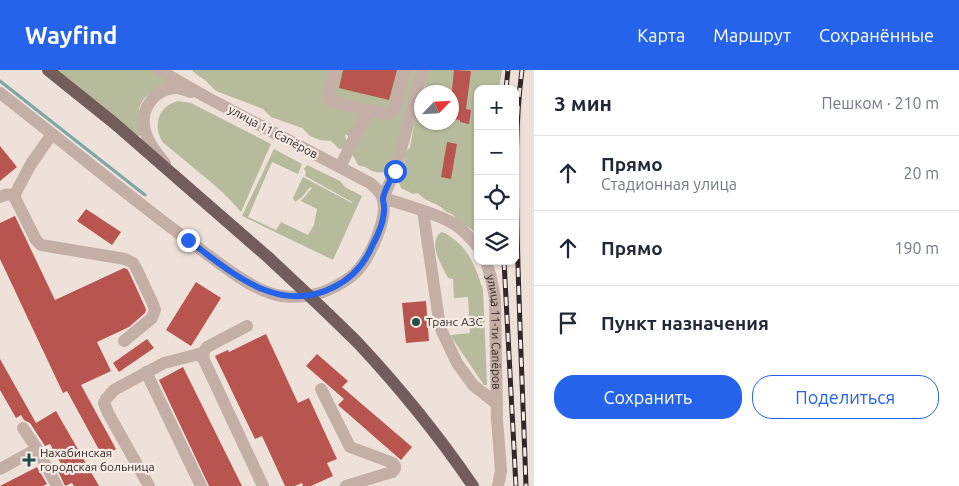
<!DOCTYPE html>
<html lang="ru">
<meta charset="utf-8">
<style>
:root{--surface:#fff;--page:#f2f2f3;--text:#1f2937;--muted:#747a83;--line:#e0e1e3;--accent:#2563eb}
body{margin:0;font-family:Ubuntu,sans-serif;background:var(--page);color:var(--text)}
.controls{position:absolute;right:15px;top:15px;display:grid;overflow:hidden;border-radius:10px;box-shadow:0 1px 4px #0004}
.controls button{width:45px;height:45px;display:grid;place-items:center;padding:0;border:0;border-bottom:1px solid var(--line);background:var(--surface);color:var(--text);font:25px sans-serif}
.compass{position:absolute;left:414px;top:15px;width:45px;height:45px;border-radius:50%;background:var(--surface);box-shadow:0 1px 4px #0004;rotate:65deg}
.stop{position:absolute;width:15px;height:15px;margin:-11px;border:4px solid #2563eb;border-radius:50%;background:#fff}
.stop.end{background:#2563eb;border-color:#fff;box-shadow:0 1px 5px #0008}
.list{margin:0;padding:0;list-style:none}
h2{display:flex;justify-content:space-between;align-items:center;height:65px;margin:0;padding:0 20px;font-size:21px}
h2 small{font-size:16px;font-weight:400;color:var(--muted)}
.list li{display:grid;grid-template-columns:32px 1fr auto;gap:15px;align-items:center;box-sizing:border-box;height:75px;padding:0 20px;border-top:1px solid var(--line)}
.list b{display:block;font-size:19px;white-space:nowrap}
.list p{margin:0;font-size:16px;white-space:nowrap;color:var(--muted)}
.list em{font-size:16px;font-style:normal;color:var(--muted)}
.actions{display:flex;gap:10px;padding:15px 20px}
.actions a{flex:1;padding:11px 0;border:1px solid var(--accent);border-radius:20px;text-align:center;font-size:18px;color:var(--accent)}
.actions .main{background:var(--accent);color:#fff}
.icon{flex:none;width:28px;height:28px;fill:none;stroke:currentColor;stroke-width:2;stroke-linecap:round;stroke-linejoin:round}
.map{position:relative;flex:none;width:534px;height:416px;overflow:hidden}
header{display:flex;align-items:center;gap:30px;box-sizing:border-box;height:70px;padding:0 25px;background:var(--accent);color:#fff}
header strong{font-size:24px}
nav{display:flex;gap:28px;margin-inline-start:auto;font-size:18px}
main{display:flex}
aside{flex:1;background:var(--surface)}
.map>svg:first-child{display:block}
.green{fill:#b6bb9c}
.lines{fill:none;stroke-linecap:round;stroke-linejoin:round}
.stream{stroke:#7ca8a2;stroke-width:3}
.building{fill:#b8554e}
.minor{stroke:#c4afa7;stroke-width:12}
.major{stroke:#725d5a;stroke-width:12}
.rail-casing{stroke:#322827;stroke-width:5}
.rail{stroke:#f6ece5;stroke-width:3;stroke-dasharray:9;stroke-linecap:butt}
.major-bridge{stroke:#725d5a;stroke-width:12}
.route{stroke:#2563eb;stroke-width:6}
.poi-dot{fill:#214e49;stroke:#f6ece5;stroke-width:2}
.labels{text-anchor:middle;stroke-width:4.5;stroke-linejoin:round;paint-order:stroke}
.street-label{font-size:12px;fill:#322827;stroke:#f6ece5}
.poi-label{font-size:12px;fill:#322827;stroke:#f6ece5;text-anchor:start}
</style>
<header>
<strong>Wayfind</strong>
<nav><a>Карта</a><a>Маршрут</a><a>Сохранённые</a></nav>
</header>
<main>
<div class="map">
<svg width="534" height="416" viewBox="0 0 534 416">
<rect width="100%" height="100%" fill="#eee1da"/>
<path class="green" d="M57 0H153L174 11C161 17 141 23 139 41 138 49 140 57 140 65L139 66H137Z
M192 0H421L389 102C384 102 377 103 372 101 367 98 365 96 359 96L352 84 357 71 345 64 346 69V78L339 79 331 71 320 70 310 66 302 58 271 47 263 39 216 21 206 11 196 4Z
M428 0H502L499 19H478V164L456 149 452 144C446 142 445 141 441 137 433 132 425 131 418 123L413 124 401 118 399 113V108L404 97 405 83 410 77 415 50 421 29 422 52H452V22H424Z
M178 31 191 33 271 74 241 142C224 121 203 106 183 89 178 84 166 76 162 71 152 54 160 35 178 31Z
M274 79 302 94 298 104 272 92 248 147 276 160 281 152 308 165 314 155 317 139 301 131 312 118 310 117 302 127 295 132 293 128 303 107 352 133V132L305 106 306 102 304 99 307 95 340 111 345 117 362 126 333 190 242 146Z
M441 162C447 163 450 167 455 170 471 183 477 201 483 220L487 315H484L452 268 451 265 470 263 468 227 454 228 453 209 448 208C442 195 427 174 441 162Z"/>
<g class="lines">
<path class="stream" d="M0 11 145 125"/>
</g>
<path class="building" d="M343 0H397L389 30 339 18Z
M454 0 471 1 466 39 471 40 469 54 460 52V50L452 49V20Z
M447 72 457 74 451 109 441 107Z
M0 76 17 97 0 111Z
M86 139 121 162 112 175 77 151Z
M15 146 55 230 124 198 127 199 129 202 145 237 146 240 145 243 129 257 97 272 111 301 81 315 116 379 103 387 67 321 63 323 0 189V153Z
M196 212 221 228 191 276 166 260Z
M426 231 429 271 406 273 402 233Z
M266 264 298 333 309 328 337 389 327 393 333 406 311 416H303L302 413 295 416H285L262 366 255 369 215 286 228 280 229 282Z
M147 269 154 278 119 302 113 293Z
M317 284 348 311 342 317 412 377 401 390 338 335 344 329 306 296Z
M0 289 36 353 56 341 99 416H74L72 413 65 416 58 401 64 399 50 374 45 376 30 353 24 350 21 345 16 348 0 320Z
M183 297 242 416H209L159 310Z
M37 397 47 414 43 416H0Z"/>
<g class="lines">
<g class="minor">
<path d="M335 0 329 23C328 27 329 29 332 32L386 44 390 43 395 38 405 0"/>
<path d="M0 23C17 36 34 50 51 63 100 102 149 142 200 179 222 195 254 222 282 226 303 229 325 224 343 212 348 209 354 205 358 200 370 186 390 146 382 127 380 121 375 117 370 113L208 28 159 0"/>
<path d="M165 93C156 83 146 70 144 56 141 38 156 18 176 18 181 18 186 21 191 22"/>
<path d="M340 97 368 40"/>
<path d="M14 126 31 94 52 64"/>
<path d="M0 127C5 125 8 123 14 126L36 170 41 175 125 189 133 193 136 198 153 234 155 240 152 248 124 271"/>
<path d="M383 128 395 101 423 0"/>
<path d="M383 128C405 135 428 141 449 151 460 157 471 168 478 177"/>
<path d="M423 141 440 257 457 293 473 315 497 334"/>
<path id="s1" d="M486 191 491 208 495 228 497 349 501 401 498 416"/>
<path d="M247 256 207 277 204 281 203 288 263 416"/>
<path d="M146 302 201 416"/>
<path d="M321 319 350 377 393 393 395 396V399L392 402 346 416"/>
<path d="M23 358 37 379 57 416"/>
<path d="M0 399 37 379"/>
<path d="M149 416 108 343 104 333 106 329 114 320 164 293 195 285 198 284 203 288"/>
</g>
<path class="major" d="M48 0 114 53 269 188"/>
<g class="rail-casing">
<path id="rail" d="M522 0C515 53 516 106 517 159 519 245 523 330 526 416
M506 19 508 0
M504 191 516 416"/>
</g>
<use href="#rail" class="rail"/>
<path class="major-bridge" d="M269 188C299 216 329 244 358 273 400 318 439 366 473 416"/>
</g>
<g class="lines">
<path class="route" d="M188 170C231 202 278 246 334 217 352 208 364 195 372 176 378 165 385 149 384 136 384 134 383 131 383 129 383 122 392 108 395 101"/>
</g>
<g class="poi-dot">
<circle cx="416" cy="252" r="5"/>
<path d="M26.5 382.5h5v5h5v5h-5v5h-5v-5h-5v-5h5z"/>
</g>
<g class="labels">
<g class="street-label">
<text transform="translate(273 62) rotate(28)" y="4">улица 11 Сапёров</text>
<text dy="4" stroke="none"><textPath href="#s1" startOffset="72">улица 11-ти Сапёров</textPath></text>
</g>
<g class="poi-label">
<text x="426" y="256">Транс АЗС</text>
<text x="40" y="387">Нахабинская<tspan x="40" dy="14">городская больница</tspan></text>
</g>
</g>
</svg>
<div class="controls">
<button>+</button>
<button>−</button>
<button><svg class="icon" aria-label="locate" viewBox="0 0 24 24"><circle cx="12" cy="12" r="6"/><path d="M12 2v4M12 18v4M2 12h4M18 12h4"/></svg></button>
<button><svg class="icon" aria-label="layers" viewBox="0 0 24 24"><path d="M12 4l9 5-9 5-9-5zM3 14l9 5 9-5"/></svg></button>
</div>
<svg class="compass" viewBox="-18 -18 36 36"><path d="M0-13l5 13h-10z" fill="#e53935"/><path d="M0 13l5-13h-10z" fill="#747a83"/></svg>
<div class="stop" style="left:395px;top:101px"></div>
<div class="stop end" style="left:188px;top:170px"></div>
</div>
<aside>
<h2>3 мин<small>Пешком · 210 m</small></h2>
<ul class="list">
<li><svg class="icon" aria-label="ahead" viewBox="0 0 24 24"><path d="M12 20V5M6 11l6-6 6 6"/></svg><div><b>Прямо</b><p>Стадионная улица</p></div><em>20 m</em></li>
<li><svg class="icon" aria-label="ahead" viewBox="0 0 24 24"><path d="M12 20V5M6 11l6-6 6 6"/></svg><div><b>Прямо</b></div><em>190 m</em></li>
<li><svg class="icon" aria-label="arrive" viewBox="0 0 24 24"><path d="M6 21V4h12l-3 4 3 4H6"/></svg><div><b>Пункт назначения</b></div></li>
</ul>
<div class="actions"><a class="main">Сохранить</a><a>Поделиться</a></div>
</aside>
</main>
